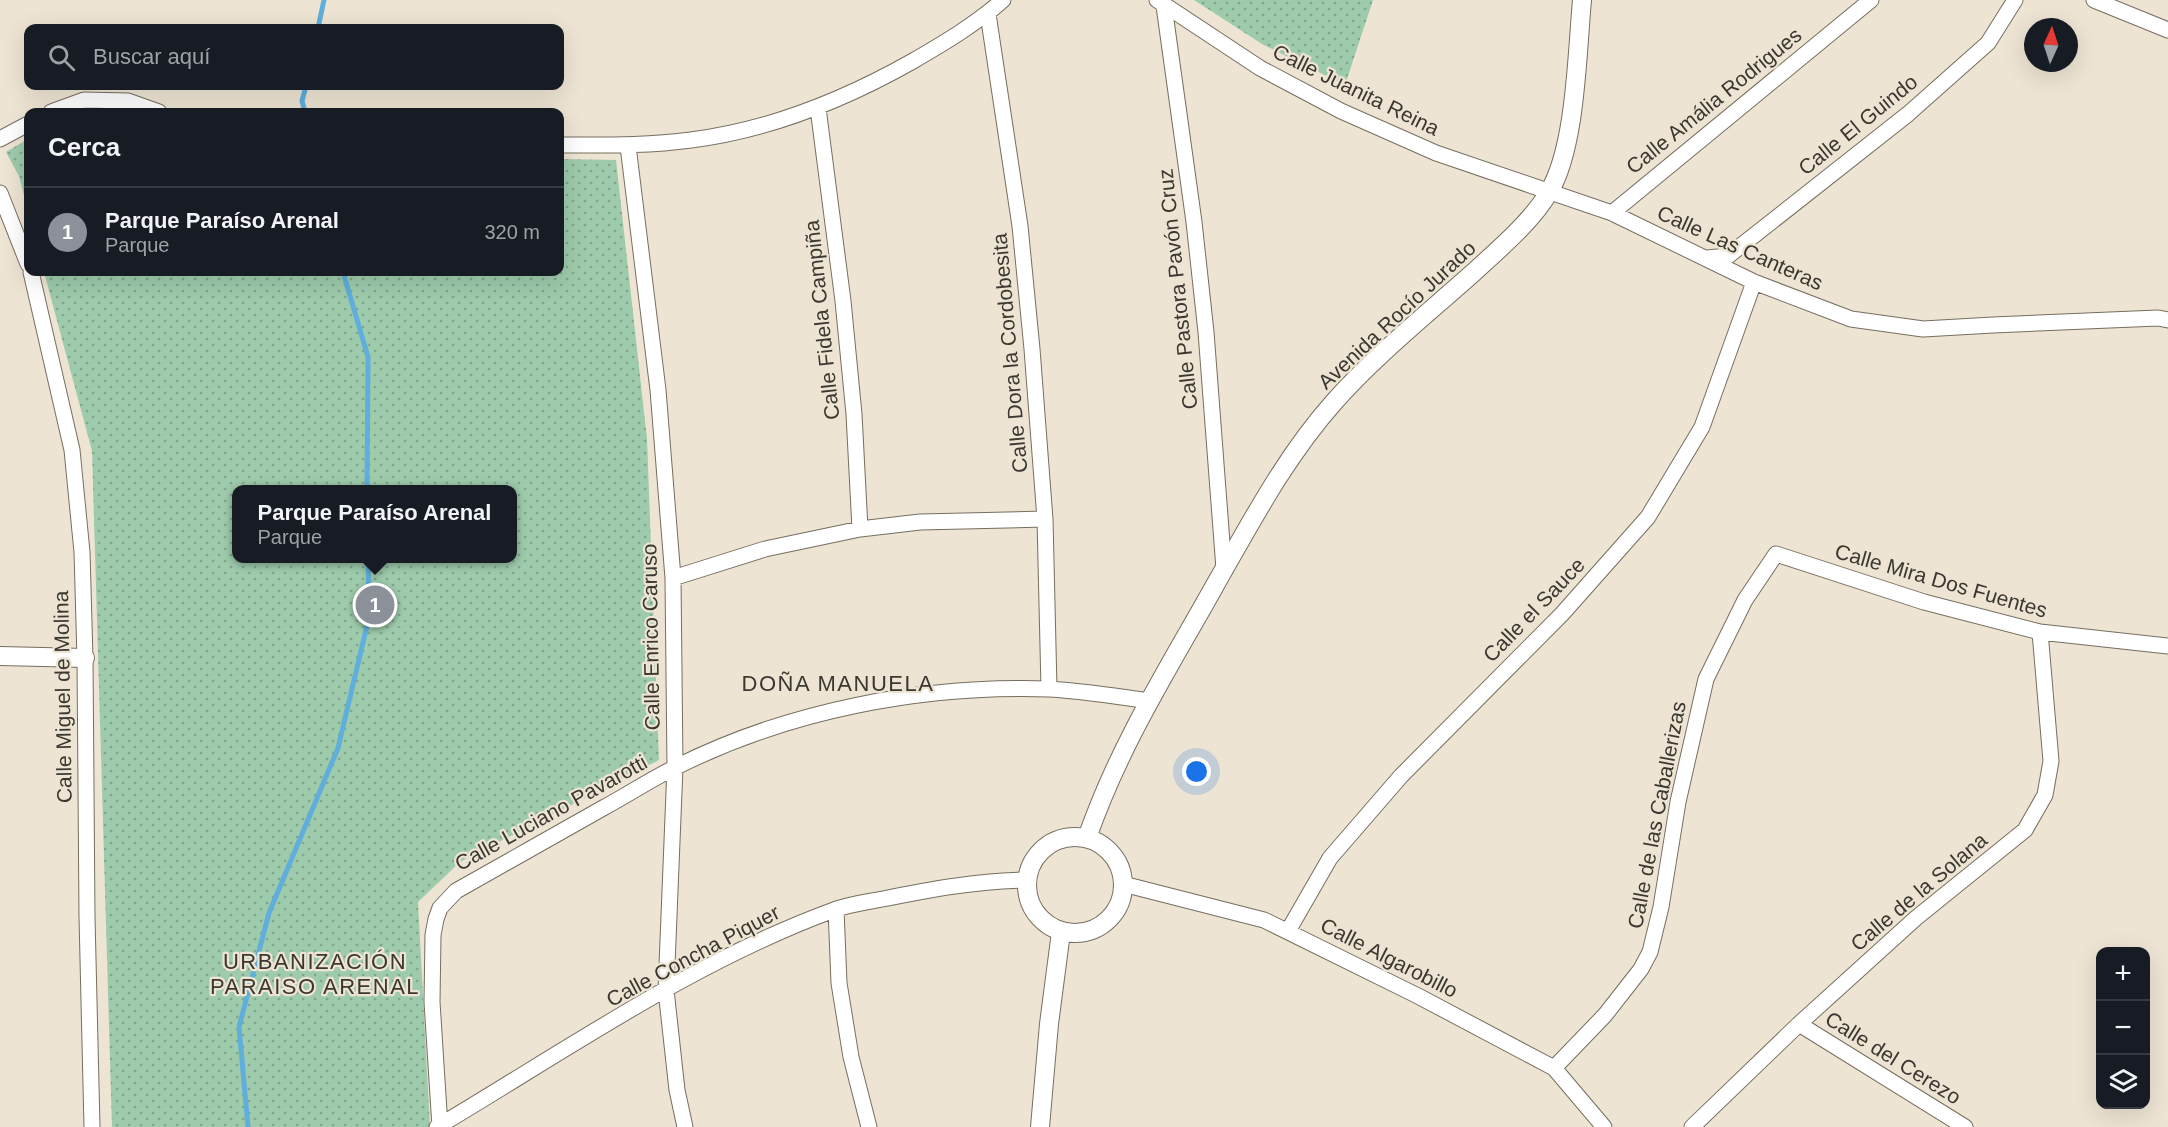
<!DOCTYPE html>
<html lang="es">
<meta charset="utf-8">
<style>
:root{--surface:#171b24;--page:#242831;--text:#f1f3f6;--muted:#9ea1a6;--line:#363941;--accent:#8c9099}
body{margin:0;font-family:Arial,sans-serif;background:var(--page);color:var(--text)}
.controls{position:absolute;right:18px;bottom:18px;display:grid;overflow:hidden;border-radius:12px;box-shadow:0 6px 24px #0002}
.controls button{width:54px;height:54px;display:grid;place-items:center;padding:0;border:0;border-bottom:2px solid var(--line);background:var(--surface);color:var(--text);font:30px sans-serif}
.compass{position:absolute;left:2024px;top:18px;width:54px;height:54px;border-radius:50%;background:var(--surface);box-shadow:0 6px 24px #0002;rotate:3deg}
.you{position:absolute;left:1197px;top:772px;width:21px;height:21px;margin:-15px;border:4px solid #fff;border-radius:50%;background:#1a73e8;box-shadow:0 0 0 9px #1a73e833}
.badge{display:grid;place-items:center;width:39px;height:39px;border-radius:50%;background:var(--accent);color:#fff;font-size:20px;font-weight:700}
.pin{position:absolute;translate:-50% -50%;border:3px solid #fff;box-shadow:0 2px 6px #0006}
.popup{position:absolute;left:232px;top:485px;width:285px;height:78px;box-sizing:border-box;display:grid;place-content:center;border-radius:12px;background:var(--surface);filter:drop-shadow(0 2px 4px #0005);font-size:20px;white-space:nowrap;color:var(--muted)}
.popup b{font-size:22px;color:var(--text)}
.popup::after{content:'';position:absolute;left:50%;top:100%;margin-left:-12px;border:12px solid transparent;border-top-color:var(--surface)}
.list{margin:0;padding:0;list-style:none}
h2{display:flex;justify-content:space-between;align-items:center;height:78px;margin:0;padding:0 24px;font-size:26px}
h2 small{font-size:20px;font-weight:400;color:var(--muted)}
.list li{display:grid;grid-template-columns:39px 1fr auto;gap:18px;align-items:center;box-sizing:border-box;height:90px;padding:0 24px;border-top:2px solid var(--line)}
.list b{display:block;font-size:22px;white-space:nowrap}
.list p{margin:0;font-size:20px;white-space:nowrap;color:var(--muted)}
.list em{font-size:20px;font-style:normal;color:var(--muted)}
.icon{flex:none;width:33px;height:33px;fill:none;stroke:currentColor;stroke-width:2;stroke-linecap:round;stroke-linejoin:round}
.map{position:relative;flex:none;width:2168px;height:1127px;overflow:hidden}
.search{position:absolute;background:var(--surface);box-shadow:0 6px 24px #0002;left:24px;top:24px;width:540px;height:66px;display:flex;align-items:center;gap:15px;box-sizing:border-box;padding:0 21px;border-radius:12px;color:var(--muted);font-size:22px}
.panel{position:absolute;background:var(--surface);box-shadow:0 6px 24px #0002;left:24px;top:108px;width:540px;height:168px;border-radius:12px}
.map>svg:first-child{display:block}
.grass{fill:url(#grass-dots);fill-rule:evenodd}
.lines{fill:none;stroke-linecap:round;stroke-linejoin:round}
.stream{stroke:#5faedc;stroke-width:5}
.minor-casing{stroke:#766e5f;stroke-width:17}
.tertiary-casing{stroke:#766e5f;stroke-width:20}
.minor{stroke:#fff;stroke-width:15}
.tertiary{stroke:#fff;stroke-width:18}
.labels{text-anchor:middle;stroke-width:4.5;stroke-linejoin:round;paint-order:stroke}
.street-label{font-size:21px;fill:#3b3831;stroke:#ede4d3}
.neighbourhood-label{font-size:22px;letter-spacing:1.5px;fill:#3b3831;stroke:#ede4d3}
</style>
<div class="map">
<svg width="2168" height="1127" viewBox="0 0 2168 1127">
<defs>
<pattern id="grass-dots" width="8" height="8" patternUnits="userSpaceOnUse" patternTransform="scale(1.5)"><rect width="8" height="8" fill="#9ecbac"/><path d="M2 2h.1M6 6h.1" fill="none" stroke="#82a68d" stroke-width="1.8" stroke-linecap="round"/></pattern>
</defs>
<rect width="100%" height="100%" fill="#ede4d3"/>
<path class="grass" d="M1194 0H1373L1345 85 1262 44Z
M28 139V211L19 176 6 152Z
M560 159 616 160 647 439 659 760 460 862 418 902 430 1127H112L92 451 44 272H560ZM237 490H513V558H237Z"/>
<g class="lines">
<path class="stream" d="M318 28 324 0
M305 112 302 101 306 86
M343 272 368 357 367 490
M248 1127 239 1027 269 913 338 748 369 617 368 558"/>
<g class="minor-casing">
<path id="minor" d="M1157 0 1260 68 1341 111 1436 153 1612 213 1754 282 1851 319 1923 329 1993 325 2158 318 2168 320
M2094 0 2168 30
M1164 6 1194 222 1206 332 1224 569
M988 14 1020 226 1032 349 1045 519 1049 689
M818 108 843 301 854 414 860 529
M51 112 84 100 128 101 159 112
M0 139 28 124
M560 145C604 145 647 146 691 140 770 130 844 100 913 61 944 43 976 24 1003 0
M628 146 658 390 673 578 675 767 666 990 677 1090 685 1127
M0 193 28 264
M1612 213 1871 0
M1707 258 1728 256 1908 114 1988 43 2015 0
M31 272 72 450 82 552 85 658 87 917 92 1127
M673 578 765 549 860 529 920 522 1045 519
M1123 884 1264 920 1418 996 1554 1068 1604 1127
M836 909 839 983 851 1057 869 1127
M1288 931 1330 858 1401 776 1562 614 1648 517 1702 427 1754 282
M1799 1024 1965 1127
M1554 1068 1605 1015 1641 969 1650 952 1661 907 1678 802 1706 679 1745 600 1776 554 1924 602 2040 632 2168 646
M437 1127C565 1051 694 961 834 910 850 904 867 902 883 899 932 889 977 881 1026 880
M440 1127 432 1002 433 935 436 919 440 908 456 891C505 863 554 836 603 808 627 795 650 780 674 768 789 710 922 685 1049 689 1083 691 1116 696 1149 701
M1692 1127 1799 1024 1916 918 2025 830 2045 795 2051 761 2040 632"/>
</g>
<g class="tertiary-casing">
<path id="tertiary" d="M0 656 85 658
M1027 885a48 48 0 1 1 96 0a48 48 0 1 1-96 0Z
M1087 838C1119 746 1167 671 1214 587 1250 524 1285 457 1334 402 1376 355 1427 314 1474 272 1498 250 1533 220 1549 192 1576 147 1577 53 1582 0
M1040 1127 1049 1024 1061 932"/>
</g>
<use href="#minor" class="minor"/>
<use href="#tertiary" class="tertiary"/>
</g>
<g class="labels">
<g class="street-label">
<text transform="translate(1356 90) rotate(26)" y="7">Calle Juanita Reina</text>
<text transform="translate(1714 101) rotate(-39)" y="7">Calle Amália Rodrigues</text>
<text transform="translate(1858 125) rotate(-39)" y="7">Calle El Guindo</text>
<text transform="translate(1740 248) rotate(24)" y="7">Calle Las Canteras</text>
<text transform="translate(1178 289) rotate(-96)" y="7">Calle Pastora Pavón Cruz</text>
<text transform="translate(1397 315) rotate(-43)" y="7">Avenida Rocío Jurado</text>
<text transform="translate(822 320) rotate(-96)" y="7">Calle Fidela Campiña</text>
<text transform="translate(1010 353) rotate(-95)" y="7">Calle Dora la Cordobesita</text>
<text transform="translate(1941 581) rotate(16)" y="7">Calle Mira Dos Fuentes</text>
<text transform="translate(1534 610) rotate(-46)" y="7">Calle el Sauce</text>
<text transform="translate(651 637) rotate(-91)" y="7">Calle Enrico Caruso</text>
<text transform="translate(63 697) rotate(-91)" y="7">Calle Miguel de Molina</text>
<text transform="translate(551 813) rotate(-29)" y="7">Calle Luciano Pavarotti</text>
<text transform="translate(1657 815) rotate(-79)" y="7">Calle de las Caballerizas</text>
<text transform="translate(1919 892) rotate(-40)" y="7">Calle de la Solana</text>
<text transform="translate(693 956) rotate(-28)" y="7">Calle Concha Piquer</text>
<text transform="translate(1389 958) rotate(27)" y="7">Calle Algarobillo</text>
<text transform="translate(1893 1058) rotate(32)" y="7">Calle del Cerezo</text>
</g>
<g class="neighbourhood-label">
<text x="838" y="691">DOÑA MANUELA</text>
<text x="315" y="969">URBANIZACIÓN<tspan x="315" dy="25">PARAISO ARENAL</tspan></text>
</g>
</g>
</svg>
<div class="controls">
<button>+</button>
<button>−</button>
<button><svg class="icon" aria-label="layers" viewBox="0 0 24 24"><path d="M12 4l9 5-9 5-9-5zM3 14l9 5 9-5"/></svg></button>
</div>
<svg class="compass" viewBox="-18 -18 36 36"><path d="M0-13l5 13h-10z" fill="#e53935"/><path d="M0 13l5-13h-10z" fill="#9ea1a6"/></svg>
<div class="you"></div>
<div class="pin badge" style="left:375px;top:605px">1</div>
<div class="popup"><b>Parque Paraíso Arenal</b>Parque</div>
<div class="search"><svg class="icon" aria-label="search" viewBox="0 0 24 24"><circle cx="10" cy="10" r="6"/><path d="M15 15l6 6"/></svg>Buscar aquí</div>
<section class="panel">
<h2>Cerca<small></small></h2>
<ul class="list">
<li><span class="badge">1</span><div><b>Parque Paraíso Arenal</b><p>Parque</p></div><em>320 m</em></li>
</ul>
</section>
</div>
